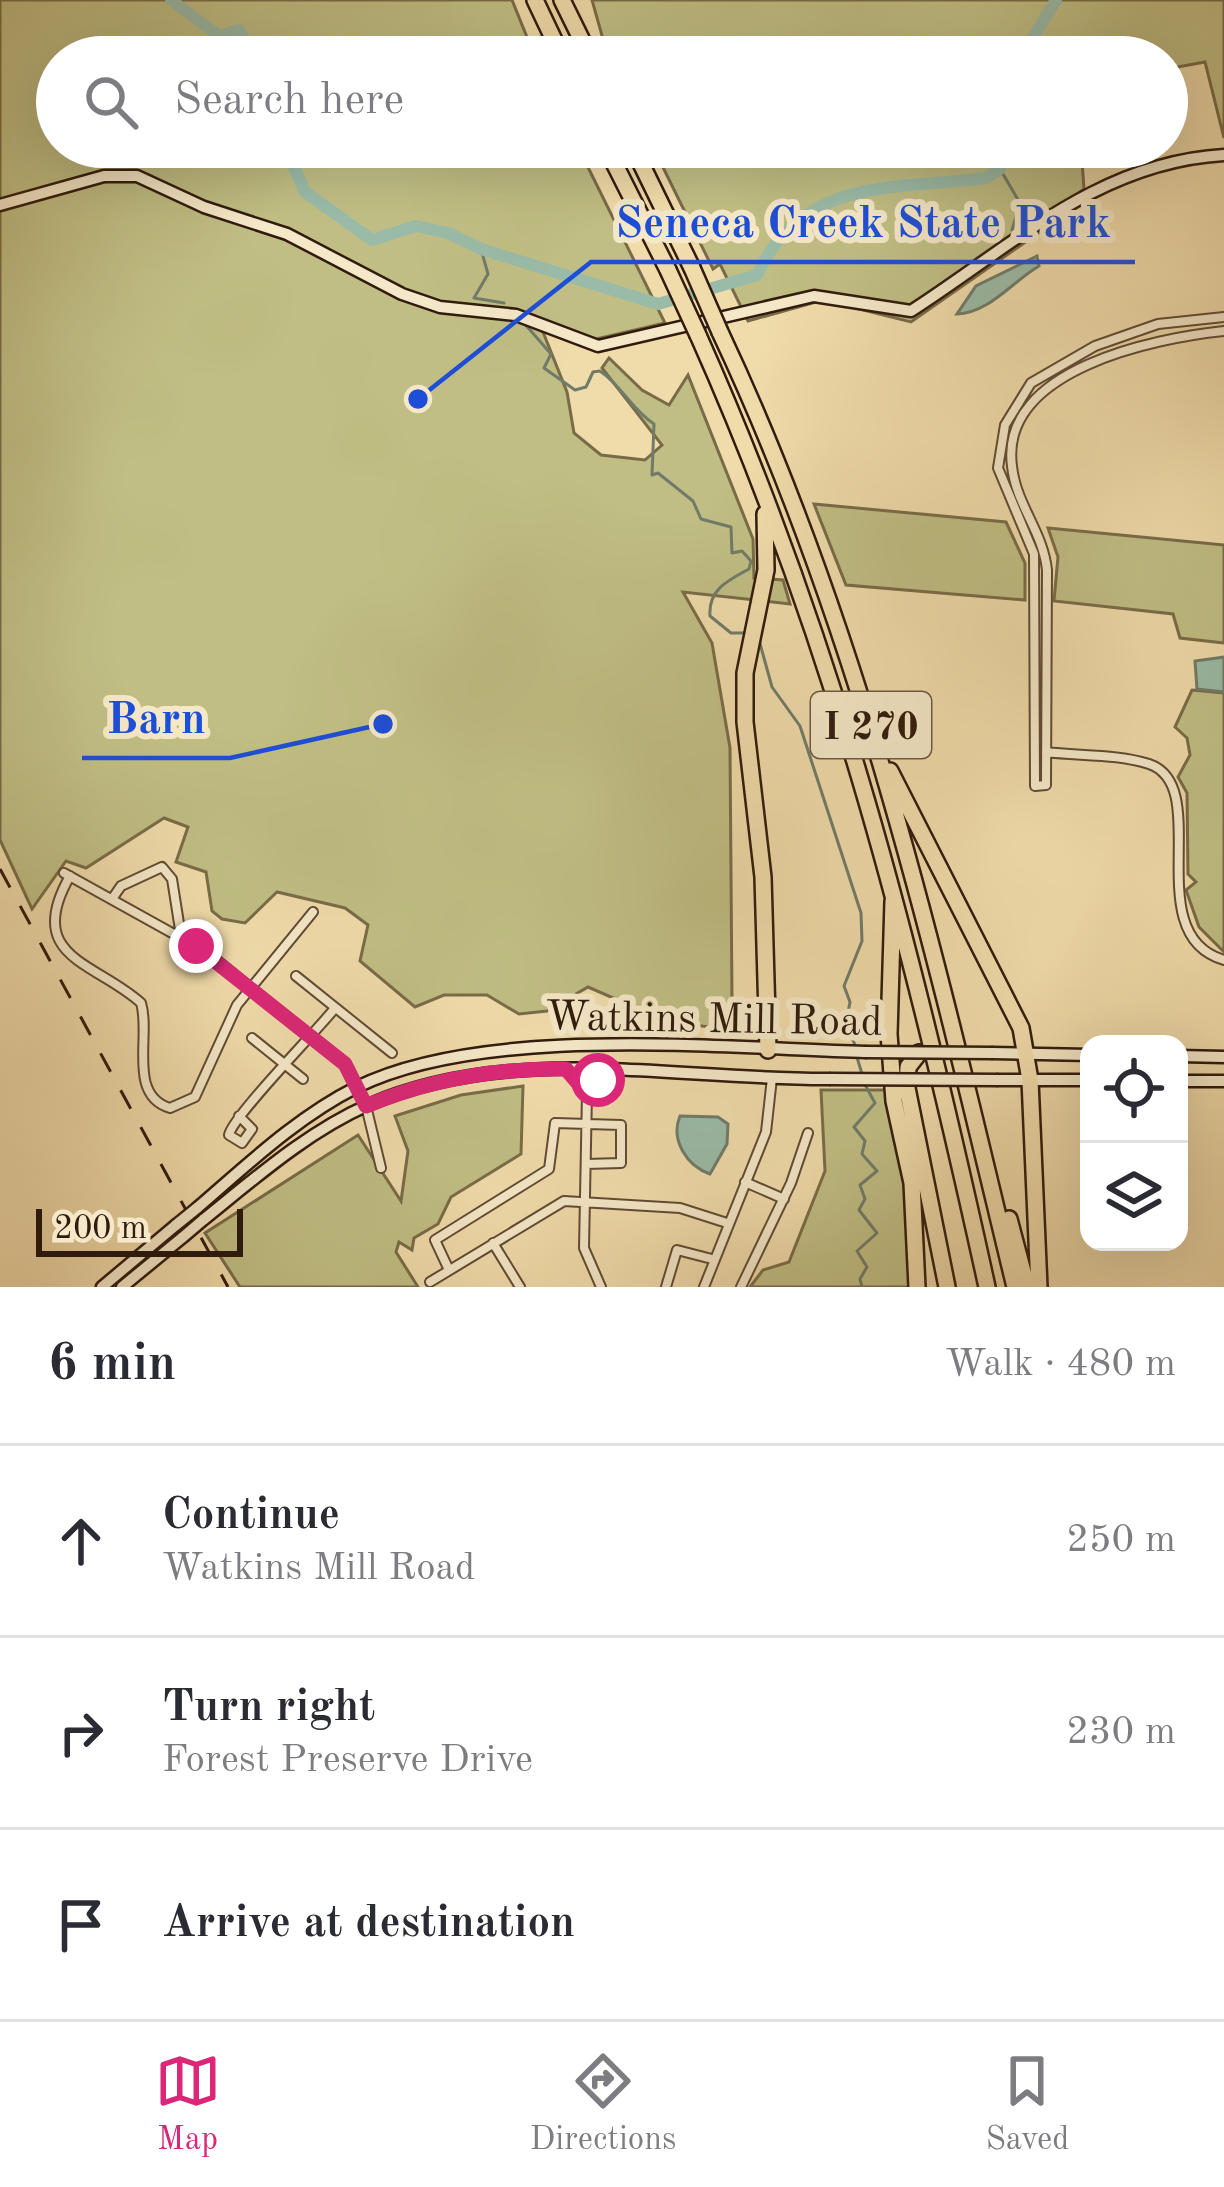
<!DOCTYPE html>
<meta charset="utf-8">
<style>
:root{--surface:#fff;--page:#f2f2f3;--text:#2b2b33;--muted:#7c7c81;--line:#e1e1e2;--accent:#db2777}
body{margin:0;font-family:"Old Standard TT",serif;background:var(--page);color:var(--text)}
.controls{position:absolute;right:36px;bottom:36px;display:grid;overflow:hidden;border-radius:24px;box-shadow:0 12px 48px #0002}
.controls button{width:108px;height:108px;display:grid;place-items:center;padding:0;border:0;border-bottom:3px solid var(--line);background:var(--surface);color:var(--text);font:60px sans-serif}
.scale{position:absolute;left:36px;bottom:30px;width:207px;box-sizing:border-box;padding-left:12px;border:6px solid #301b0d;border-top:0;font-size:33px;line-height:42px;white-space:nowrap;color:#301b0d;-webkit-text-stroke:9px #f5e8c8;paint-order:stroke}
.stop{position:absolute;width:36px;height:36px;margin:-27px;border:9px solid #db2777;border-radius:50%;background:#fff}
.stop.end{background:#db2777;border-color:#fff;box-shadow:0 3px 12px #0008}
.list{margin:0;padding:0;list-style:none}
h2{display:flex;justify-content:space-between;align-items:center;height:156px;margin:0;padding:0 48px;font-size:51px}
h2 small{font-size:39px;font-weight:400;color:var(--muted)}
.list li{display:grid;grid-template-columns:78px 1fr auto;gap:36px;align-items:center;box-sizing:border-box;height:192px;padding:0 48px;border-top:3px solid var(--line)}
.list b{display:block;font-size:45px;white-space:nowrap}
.list p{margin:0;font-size:39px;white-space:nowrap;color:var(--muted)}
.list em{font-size:39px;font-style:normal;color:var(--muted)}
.icon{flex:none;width:66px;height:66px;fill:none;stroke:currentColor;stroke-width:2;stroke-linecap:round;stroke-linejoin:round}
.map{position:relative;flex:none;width:1224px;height:1287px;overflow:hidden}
.search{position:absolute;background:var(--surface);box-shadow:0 12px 48px #0002;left:36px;right:36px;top:36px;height:132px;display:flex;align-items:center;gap:30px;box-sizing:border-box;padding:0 42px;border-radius:66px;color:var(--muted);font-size:45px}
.sheet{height:732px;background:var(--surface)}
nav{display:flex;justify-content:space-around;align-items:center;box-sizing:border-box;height:168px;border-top:3px solid var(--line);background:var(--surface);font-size:33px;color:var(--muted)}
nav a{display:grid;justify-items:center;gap:6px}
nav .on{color:var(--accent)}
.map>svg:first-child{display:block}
.green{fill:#c0be84;stroke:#786c48;stroke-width:3}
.water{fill:#9abba7;stroke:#707b69;stroke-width:3}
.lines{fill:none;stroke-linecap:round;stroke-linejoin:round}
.stream{stroke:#707b69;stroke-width:3}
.river{stroke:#9abba7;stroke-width:12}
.street-casing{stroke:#604b34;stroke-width:12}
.secondary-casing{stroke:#301b0d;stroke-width:15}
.highway-casing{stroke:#301b0d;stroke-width:20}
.street{stroke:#f5e8c8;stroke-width:8}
.secondary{stroke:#f5e8c8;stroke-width:10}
.highway{stroke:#f0dbaa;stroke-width:15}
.rail{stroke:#301b0d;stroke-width:3;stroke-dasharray:21 21;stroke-linecap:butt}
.secondary-bridge-casing{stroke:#301b0d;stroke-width:15;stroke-linecap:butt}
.highway-bridge-casing{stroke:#301b0d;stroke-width:20;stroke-linecap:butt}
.secondary-bridge{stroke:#f5e8c8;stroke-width:10}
.highway-bridge{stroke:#f0dbaa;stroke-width:15}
.route{stroke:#db2777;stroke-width:15}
.labels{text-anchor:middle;stroke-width:12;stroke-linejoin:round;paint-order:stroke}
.shield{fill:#f5e8c8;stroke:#6b5845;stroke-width:3}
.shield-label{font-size:39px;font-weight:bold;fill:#301b0d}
.street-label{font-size:42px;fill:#301b0d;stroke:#f5e8c8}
.leader{fill:none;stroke:#1d4ed8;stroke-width:4.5}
.callout-dot{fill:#1d4ed8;stroke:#f5e8c8;stroke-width:4.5}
.callout-label{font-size:45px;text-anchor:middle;font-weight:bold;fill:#1d4ed8;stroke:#f5e8c8;stroke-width:12;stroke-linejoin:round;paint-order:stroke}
</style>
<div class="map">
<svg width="1224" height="1287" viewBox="0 0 1224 1287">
<rect width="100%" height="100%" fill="#f0dbaa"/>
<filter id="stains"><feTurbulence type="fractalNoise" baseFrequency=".00167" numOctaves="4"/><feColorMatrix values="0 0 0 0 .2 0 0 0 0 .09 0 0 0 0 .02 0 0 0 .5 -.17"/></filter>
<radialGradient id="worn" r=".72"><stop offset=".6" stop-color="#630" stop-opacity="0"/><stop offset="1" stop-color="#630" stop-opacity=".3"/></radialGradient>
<path class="green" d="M0 0H512L535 57H57V147H578L665 323 592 340 539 322 567 392 574 433 601 455 645 460 662 445 602 368 609 358 642 390 669 405 688 375 753 539 754 578 783 580 790 604 683 592 712 643 730 748 732 999 711 1027 671 1023 588 987 547 1011 519 1014 487 995H444L415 1007 360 961 368 925 345 908 277 892 245 923 222 919 212 911 206 872 176 862 188 827 164 818 86 868 66 861 32 909 0 840Z
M592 0H1224V138L1205 62 1167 69V57H608Z
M653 147H1081L1084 189 1063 204 1067 213 911 322 823 300 748 321 720 264 713 269Z
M814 504 1006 522 1025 563V600L846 585Z
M1048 528 1224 545V643L1180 638 1173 614 1054 601 1058 557Z
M1192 690 1224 693V952L1199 927 1186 890 1196 882 1188 874 1187 793 1178 777 1190 755 1187 738 1175 727Z
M523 1086 521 1154 451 1197 438 1224 414 1238 412 1250 399 1242 396 1252 418 1287H240L205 1233 358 1135 401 1201 408 1151 395 1116 461 1095Z
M821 1090H888L907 1178 913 1287H750L763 1270 789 1262 825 1171Z"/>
<path class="water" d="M1037 256 1039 266C1012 282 989 313 957 314L976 286Z
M1224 657V692L1197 689 1195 661Z
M680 1116 718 1117 728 1124 727 1144 710 1174C687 1166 670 1140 680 1116Z"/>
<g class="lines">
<path class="stream" d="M1000 169 1020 203 1012 230
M481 249 488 274 474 298 504 303
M524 323 551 354 544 368 575 390 586 387 593 372 600 371C622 386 631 409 654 424L652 475 658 473 693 501 701 519 731 527 732 553 742 551 751 561 749 569C729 580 708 589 710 616L731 633H745
M759 640 772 687 800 726 861 913 862 941 844 986 850 1002 846 1023 855 1045
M856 1054 862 1074
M862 1287 860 1279 867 1267 857 1251 877 1233 859 1210 865 1199 860 1185 877 1171 862 1154 865 1141 854 1127 875 1103 864 1083"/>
<path class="river" d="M171 0 219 36 239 30 256 57
M1021 57 1056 0
M300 147 291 160 305 192 372 240 416 226 448 233 481 249 658 304 757 275C803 176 895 190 986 178L1000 169 1004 147"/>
<g class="street-casing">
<path id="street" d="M1046 752C1078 756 1119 754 1149 764 1215 786 1137 935 1224 960
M1046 785 1035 786 1034 554 998 468 1005 425 1031 383 1095 346 1158 324 1224 317
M1046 785 1047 570C1043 531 1016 505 1012 466 999 369 1156 338 1224 331
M64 873 208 953 345 1064 366 1106 381 1168
M70 876C23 958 96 962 141 1003 151 1036 127 1095 170 1108L195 1097 237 1005 313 912
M112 899 121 886 162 867 172 879 181 936
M296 976 392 1053
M252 1038 303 1079
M568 1070 587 1093 612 1071
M587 1093 584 1248 601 1287
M239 1116 252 1129 242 1143 229 1135C232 1117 317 1031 335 1008
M745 1182 784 1199
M493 1243 520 1287
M449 1270 435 1240 549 1169 555 1123 621 1125V1163L586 1164
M430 1282 564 1201 680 1208 727 1223
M666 1287 677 1250 712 1259
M704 1287 766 1132 772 1078
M741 1287 791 1183 808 1133"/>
</g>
<g class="secondary-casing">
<path id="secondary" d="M0 205 104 176H137L204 207 287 234 402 294 440 307 516 315 598 346 814 296 911 311C1012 246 1099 162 1224 155
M993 1053 1089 1055
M1179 1056 1224 1057
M998 1080H1089
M1179 1081H1224
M197 1208C247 1165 297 1117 357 1087 485 1024 721 1048 865 1052
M203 1220C254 1179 307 1132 368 1105 513 1042 676 1080 829 1079
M102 1287 176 1225
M122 1287 183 1237"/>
</g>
<g class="highway-casing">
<path id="highway" d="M535 0 562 57
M562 0 590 57
M606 147 668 270
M633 147 692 268
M720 332C863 635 937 963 1015 1287
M698 335C836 643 915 958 987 1287
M765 514 766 570 745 673V722L763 877 768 1050
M890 771 1021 1028 1030 1080 1039 1287
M893 901 889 1034 894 1101 912 1183 917 1287
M919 1053 908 1067 907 1088 947 1287
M1009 1219 1027 1287"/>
</g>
<use href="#street" class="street"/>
<use href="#secondary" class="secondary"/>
<use href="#highway" class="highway"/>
<path class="rail" d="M0 869 228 1287"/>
<g class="secondary-bridge-casing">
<path id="secondary-bridge" d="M865 1052 993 1053
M829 1079 998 1080
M176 1225 197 1208
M183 1237 203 1220"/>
</g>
<g class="highway-bridge-casing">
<path id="highway-bridge" d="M692 268 720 332
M668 270 698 335"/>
</g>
<use href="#secondary-bridge" class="secondary-bridge"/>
<use href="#highway-bridge" class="highway-bridge"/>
</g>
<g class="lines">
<path class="route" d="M196 946 345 1064 366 1106C431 1079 496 1068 566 1069L587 1094 598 1080"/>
</g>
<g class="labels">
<rect class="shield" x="811" y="692" width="120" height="66" rx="9"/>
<g class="shield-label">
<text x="871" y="739">I 270</text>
</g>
<g class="street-label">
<text transform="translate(714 1017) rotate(1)" y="15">Watkins Mill Road</text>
</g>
</g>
<path class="leader" d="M418 399L591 262H1135M383 724L230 758H82"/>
<g class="callout-dot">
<circle cx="418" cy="399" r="12"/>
<circle cx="383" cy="724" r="12"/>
</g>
<g class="callout-label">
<text x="863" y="237">Seneca Creek State Park</text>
<text x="156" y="733">Barn</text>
</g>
<rect width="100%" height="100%" filter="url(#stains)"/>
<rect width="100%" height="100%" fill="url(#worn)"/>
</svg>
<div class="controls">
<button><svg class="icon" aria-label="locate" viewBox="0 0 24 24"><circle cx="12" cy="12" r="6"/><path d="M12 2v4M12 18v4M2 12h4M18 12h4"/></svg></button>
<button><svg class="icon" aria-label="layers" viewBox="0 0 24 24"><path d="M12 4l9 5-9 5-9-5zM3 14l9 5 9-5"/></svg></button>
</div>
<div class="scale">200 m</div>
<div class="stop" style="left:598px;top:1080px"></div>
<div class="stop end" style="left:196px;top:946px"></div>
<div class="search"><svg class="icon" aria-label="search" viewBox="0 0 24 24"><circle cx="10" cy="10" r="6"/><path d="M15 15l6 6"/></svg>Search here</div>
</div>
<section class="sheet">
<h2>6 min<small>Walk · 480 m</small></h2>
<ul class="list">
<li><svg class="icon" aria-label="ahead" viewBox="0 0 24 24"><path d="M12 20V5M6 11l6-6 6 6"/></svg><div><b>Continue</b><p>Watkins Mill Road</p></div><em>250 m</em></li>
<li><svg class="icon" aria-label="right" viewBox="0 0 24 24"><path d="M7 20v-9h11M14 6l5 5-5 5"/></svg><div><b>Turn right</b><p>Forest Preserve Drive</p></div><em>230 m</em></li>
<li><svg class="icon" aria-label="arrive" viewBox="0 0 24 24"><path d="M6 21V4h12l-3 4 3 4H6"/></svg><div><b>Arrive at destination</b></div></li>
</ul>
</section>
<nav>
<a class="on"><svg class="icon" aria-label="map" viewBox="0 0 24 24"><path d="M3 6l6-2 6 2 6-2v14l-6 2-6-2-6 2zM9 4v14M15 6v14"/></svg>Map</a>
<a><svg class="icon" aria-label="directions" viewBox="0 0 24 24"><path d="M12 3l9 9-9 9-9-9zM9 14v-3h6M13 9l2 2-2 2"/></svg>Directions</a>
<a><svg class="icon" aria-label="saved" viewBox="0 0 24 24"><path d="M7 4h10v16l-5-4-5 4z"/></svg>Saved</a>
</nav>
